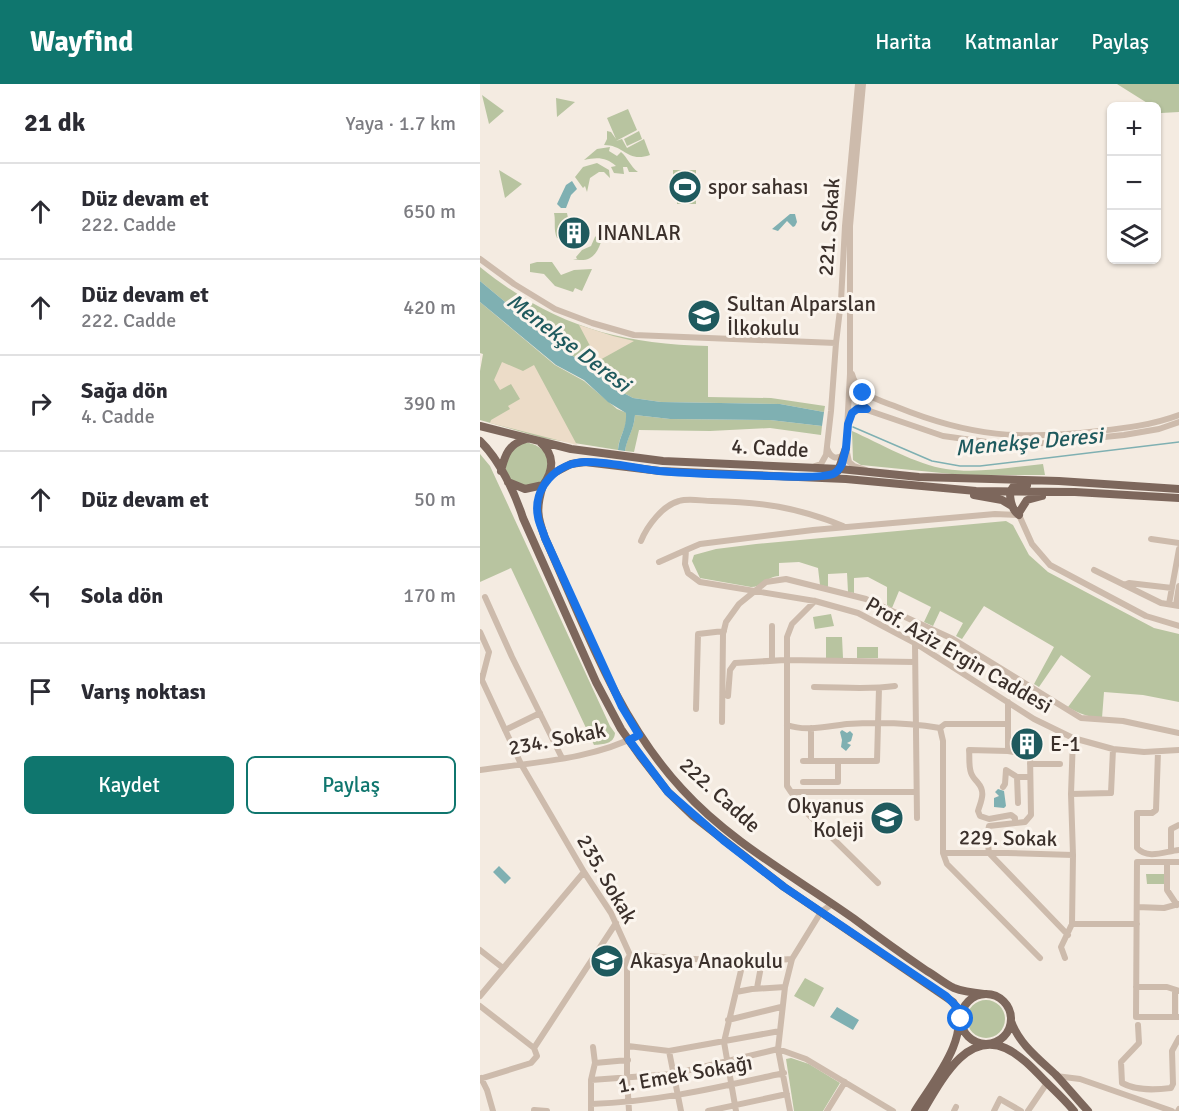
<!DOCTYPE html>
<html lang="tr">
<meta charset="utf-8">
<style>
:root{--surface:#fff;--page:#f7f7f7;--text:#2b2b33;--muted:#7c7c81;--line:#e1e1e2;--accent:#0f766e}
body{margin:0;font-family:Signika,sans-serif;background:var(--page);color:var(--text)}
.controls{position:absolute;right:18px;top:18px;display:grid;overflow:hidden;border-radius:9px;box-shadow:0 2px 4px #0004}
.controls button{width:54px;height:54px;display:grid;place-items:center;padding:0;border:0;border-bottom:2px solid var(--line);background:var(--surface);color:var(--text);font:30px sans-serif}
.stop{position:absolute;width:18px;height:18px;margin:-14px;border:4px solid #1a73e8;border-radius:50%;background:#fff}
.stop.end{background:#1a73e8;border-color:#fff;box-shadow:0 2px 6px #0008}
.list{margin:0;padding:0;list-style:none}
h2{display:flex;justify-content:space-between;align-items:center;height:78px;margin:0;padding:0 24px;font-size:26px}
h2 small{font-size:20px;font-weight:400;color:var(--muted)}
.list li{display:grid;grid-template-columns:39px 1fr auto;gap:18px;align-items:center;box-sizing:border-box;height:96px;padding:0 24px;border-top:2px solid var(--line)}
.list b{display:block;font-size:22px;white-space:nowrap}
.list p{margin:0;font-size:20px;white-space:nowrap;color:var(--muted)}
.list em{font-size:20px;font-style:normal;color:var(--muted)}
.actions{display:flex;gap:12px;padding:18px 24px}
.actions a{flex:1;padding:14px 0;border:2px solid var(--accent);border-radius:9px;text-align:center;font-size:21px;color:var(--accent)}
.actions .main{background:var(--accent);color:#fff}
.icon{flex:none;width:33px;height:33px;fill:none;stroke:currentColor;stroke-width:2;stroke-linecap:round;stroke-linejoin:round}
.map{position:relative;flex:none;width:699px;height:1027px;overflow:hidden}
header{display:flex;align-items:center;gap:36px;box-sizing:border-box;height:84px;padding:0 30px;background:var(--accent);color:#fff}
header strong{font-size:28px}
nav{display:flex;gap:33px;margin-inline-start:auto;font-size:21px}
main{display:flex}
aside{flex:1;background:var(--surface)}
.map>svg:first-child{display:block}
.green{fill:#b8c4a0}
.plaza{fill:#ecdcc8}
.water{fill:#7fb0b2}
.lines{fill:none;stroke-linecap:round;stroke-linejoin:round}
.stream{stroke:#7fb0b2;stroke-width:1.5}
.minor{stroke:#cdbbac;stroke-width:6}
.major{stroke:#7d675c;stroke-width:8}
.route{stroke:#1a73e8;stroke-width:8}
.labels{text-anchor:middle;stroke-width:6;stroke-linejoin:round;paint-order:stroke}
.poi-label{font-size:21px;fill:#3b302b;stroke:#fbf5ee;text-anchor:start}
.street-label{font-size:21px;fill:#3b302b;stroke:#fbf5ee}
.water-label{font-size:22px;font-style:italic;fill:#1f5a5e;stroke:#fbf5ee}
</style>
<header>
<strong>Wayfind</strong>
<nav><a>Harita</a><a>Katmanlar</a><a>Paylaş</a></nav>
</header>
<main>
<aside>
<h2>21 dk<small>Yaya · 1.7 km</small></h2>
<ul class="list">
<li><svg class="icon" aria-label="ahead" viewBox="0 0 24 24"><path d="M12 20V5M6 11l6-6 6 6"/></svg><div><b>Düz devam et</b><p>222. Cadde</p></div><em>650 m</em></li>
<li><svg class="icon" aria-label="ahead" viewBox="0 0 24 24"><path d="M12 20V5M6 11l6-6 6 6"/></svg><div><b>Düz devam et</b><p>222. Cadde</p></div><em>420 m</em></li>
<li><svg class="icon" aria-label="right" viewBox="0 0 24 24"><path d="M7 20v-9h11M14 6l5 5-5 5"/></svg><div><b>Sağa dön</b><p>4. Cadde</p></div><em>390 m</em></li>
<li><svg class="icon" aria-label="ahead" viewBox="0 0 24 24"><path d="M12 20V5M6 11l6-6 6 6"/></svg><div><b>Düz devam et</b></div><em>50 m</em></li>
<li><svg class="icon" aria-label="left" viewBox="0 0 24 24"><path d="M17 20v-9H6M10 6l-5 5 5 5"/></svg><div><b>Sola dön</b></div><em>170 m</em></li>
<li><svg class="icon" aria-label="arrive" viewBox="0 0 24 24"><path d="M6 21V4h12l-3 4 3 4H6"/></svg><div><b>Varış noktası</b></div></li>
</ul>
<div class="actions"><a class="main">Kaydet</a><a>Paylaş</a></div>
</aside>
<div class="map">
<svg width="699" height="1027" viewBox="0 0 699 1027">
<rect width="100%" height="100%" fill="#f4ebe1"/>
<path class="green" d="M637 0H699V28L681 29 677 26 676 22H672Z
M2 11 24 27 9 40Z
M76 14 95 18 77 33Z
M148 25 157 46 136 57 142 55 147 64 164 55 170 71C147 79 145 61 124 61L127 55V47L131 48 136 55 127 34Z
M159 47 162 55 147 62 144 55Z
M130 63 129 67 137 72 141 68C148 74 150 82 158 88H149L147 83H143L144 90 134 89 131 83 136 82C126 73 117 73 104 76L117 65Z
M117 79 129 86 130 94 124 88H119L110 94 107 108 105 102 103 104 95 93 103 83Z
M19 86 42 100 25 114Z
M193 86H216V109H193Z
M197 110H216V120H197Z
M74 129H87L89 139 82 148 84 155 77 154C73 145 76 138 74 129Z
M127 142C119 161 118 181 93 175H97L96 173 102 166 111 162 115 153Z
M57 178H72L81 191 94 186 112 185 102 207 95 204 93 208 75 202 64 190 50 188V180Z
M0 183C72 241 137 260 228 262V313L291 314 345 322 344 328 300 320 181 318 153 314 138 306 114 284 84 267 0 197Z
M0 218 75 281 104 297 137 325 147 329C147 346 139 351 138 366L63 354 0 336V287L3 270 0 269Z
M155 331 190 335 290 336 342 342 341 351 290 344 230 347 159 346 154 368 145 367C147 353 154 346 155 331Z
M372 347C399 359 437 381 466 385 497 390 531 383 563 380L565 391H482L381 381 373 376Z
M41 358C56 358 72 368 67 385 65 390 65 395 60 399 56 401 50 402 46 404L27 394 24 374Z
M0 370 10 382 130 642 135 649C134 660 124 660 114 661L31 484 0 498Z
M526 437 533 441 549 471 568 488 674 544 699 550V618L663 611 624 608 622 634C609 633 599 630 588 623L611 592 581 571 559 603 554 600 574 563 504 522 482 555 476 552 483 539 460 527 453 542 444 538 451 523 419 507 412 524 407 521V503L388 493 374 494V509L368 508 367 489 348 490V503L340 501 338 484 319 478 299 479V492C288 492 282 503 271 503L220 494 212 477 214 471 236 465 276 460Z
M351 530 354 542 335 545 333 533Z
M346 553H362L363 574H346Z
M377 563H398V574H377Z
M666 790H685V800H667Z
M325 894 344 904 334 923 314 912Z
M487 935a19 19 0 1 1 38 0a19 19 0 1 1-38 0Z
M311 974 329 980 360 999 343 1027H314L306 975Z"/>
<path class="plaza" d="M99 241 133 252 154 257 118 277Z
M22 278 43 287 54 281 97 361 10 339 11 336 30 325 28 322 40 315 31 300 20 306 14 296Z"/>
<path class="water" d="M92 97 97 105 91 111 86 124H81L77 120 86 101Z
M310 130H315L317 138 315 142 313 143 307 137 298 147 292 145Z
M0 197 84 267 114 284 138 306 153 314 181 318 300 320 344 328 342 342 290 336 190 335 155 331C154 346 147 354 145 367L138 366C139 352 147 345 146 329L128 318 104 296 76 281 0 218Z
M362 646 367 649 370 647 373 650 371 657 367 659 371 661 366 667 361 663 362 656 360 648Z
M518 705 524 707 526 722 524 724 514 723V714L519 712 515 708Z
M19 782 31 794 25 800 13 788Z
M357 923 379 936 373 946 350 933Z"/>
<g class="lines">
<path class="stream" d="M373 343 452 377 480 382H500L699 358"/>
<path class="minor" d="M383 0 370 142V290L366 364 369 378 374 382 386 386
M0 175 34 200 75 225 112 239 154 251 356 259
M372 290C377 311 399 316 417 323 491 353 540 356 619 347 646 344 672 341 699 331
M387 325 382 321 381 315 385 311 389 312
M370 333 374 327 384 325 463 352 521 360 565 359 644 351 679 345 699 338
M347 364C350 373 356 377 364 370
M335 382 341 380 346 371 351 327 356 259 361 217 365 142 378 0
M671 455 699 459
M161 457C167 442 183 421 199 417 209 414 222 417 232 417 281 418 317 423 363 442
M179 478 206 466
M614 486 681 519 699 522
M644 501 649 499 692 504
M5 513 32 573 82 674
M335 517 312 540 307 553V702L311 708H436
M689 520 699 465
M696 521 699 502
M292 542V577
M699 542 666 532 570 481 552 460 539 431 515 430 333 446 220 460 206 466 205 480 208 489 220 498 335 517 378 529 435 559 554 635 593 654 633 665 664 668 699 666
M0 548 9 568 2 595
M435 559 437 734
M0 592 41 680 104 788 131 829 150 871 263 878 312 875
M334 603C361 603 388 606 415 602
M248 612 250 586 255 579 305 576 435 578
M528 618V667L489 666C490 674 488 684 492 691 494 695 495 695 498 699 506 708 501 717 498 727L500 732 509 735 531 731 535 734V739
M216 625 218 550 244 547
M242 638 243 550 246 538 259 520 286 498 306 495 386 515 473 555 601 634 643 637 699 649
M307 641C326 648 348 642 367 640 397 638 431 639 460 644L465 640H527
M331 644V677
M460 644 463 657V769L467 780 560 874
M25 646 60 629
M528 667 550 671 551 731 545 738 509 742 507 752 509 769 588 851
M678 668 676 726 672 729H657V764C668 776 686 767 699 766
M323 677H397L399 604
M550 680H580
M0 686C53 678 111 676 159 651
M537 693 538 719
M323 698H358V677
M523 703 525 700 526 686 537 693H550
M311 708 325 727 398 799
M591 710 631 709 633 665
M691 767V745L699 741
M463 769H527L593 771
M687 778V806L697 821
M699 778H657L656 933H699
M657 823 684 824 699 820
M592 840H657
M0 866 23 884
M585 874 581 863 592 840 593 771 591 710 593 654
M656 903H687L699 907
M277 904 282 877
M256 908 272 905 305 903
M0 912 104 788
M0 922 54 964 136 839
M695 933V907
M248 936 301 923
M658 941 659 959 641 978 642 999C657 1007 675 1006 691 1004L693 1000 692 967 699 954
M148 962 189 967 300 947
M189 967 201 1027
M115 979 148 976
M576 992 600 995 692 1027
M1 994 7 1006 13 1027
M0 995 51 979 57 972 54 964
M111 996 193 990 298 965 326 975 413 1027
M111 1020C177 1018 240 1003 304 989
M54 1026 67 1027
M111 1027V996L115 979 113 963
M149 1027 147 994V876L150 871
M228 1027 307 1010
M256 1027 244 958 263 878
M310 1027 298 965 305 903 312 875 341 828 352 820
M347 1027 365 998
M474 1027 476 1023
M514 1027 520 1015 541 1027
M548 1027 567 999
M698 1027 699 1025"/>
<path class="major" d="M0 342 91 365 183 377 360 385 439 393 579 397 699 405
M0 357C19 375 35 409 43 434L116 598 141 645 160 672 188 708 213 732 304 803 473 918C494 950 452 999 435 1027
M21 387C25 370 29 360 46 355
M358 387 366 364
M70 391 91 380 105 378 180 387 366 395 496 407 595 408 699 414
M28 398 45 405 63 401C74 386 75 371 60 358
M63 401C56 424 57 432 65 454 104 541 137 635 202 705 250 758 315 793 373 834 397 852 422 870 447 887 456 892 465 900 474 904 484 908 495 909 505 910
M494 411 522 416 532 422
M540 427 547 416 562 412
M539 431C532 426 530 416 530 408L533 403 547 401
M481 935a25 25 0 1 1 50 0a25 25 0 1 1-50 0Z
M531 937C539 960 559 975 576 991 587 1003 597 1015 608 1027
M443 1027C453 1010 465 988 480 974 514 943 541 972 565 997 575 1007 585 1016 594 1027"/>
</g>
<g class="lines">
<path class="route" d="M383 309 390 312 385 311 381 315 382 321 387 325H377L372 329 368 340 366 364 362 380C360 384 358 388 353 390 338 395 306 392 289 392 252 391 215 390 179 387 155 384 130 378 106 378 77 378 52 404 58 433 59 440 63 447 65 454L142 623 159 651 149 656 188 708 243 756 304 803 466 912 478 924 481 935"/>
</g>
<defs>
<g id="stadium-disc" transform="scale(1.725)"><circle r="9.5" fill="#1f5a5e" stroke="#fbf5ee"/><path d="M0-5a6.5 5 0 1 0 0 10a6.5 5 0 1 0 0-10ZM-3.5-1.8h7v3.6h-7Z" fill="#fff"/></g>
<g id="building-disc" transform="scale(1.725)"><circle r="9.5" fill="#1f5a5e" stroke="#fbf5ee"/><path d="M-4-6H4V6H1V3H-1V6H-4ZM-2.5-4.3h1.7v1.8h-1.7ZM.8-4.3h1.7v1.8H.8ZM-2.5-1h1.7V.8h-1.7ZM.8-1h1.7V.8H.8Z" fill="#fff"/></g>
<g id="school-disc" transform="scale(1.725)"><circle r="9.5" fill="#1f5a5e" stroke="#fbf5ee"/><path d="M0-5L7-2L0 1L-7-2ZM-4 1L0 2.5L4 1V4Q0 6-4 4Z" fill="#fff"/></g>
</defs>
<g fill-rule="evenodd">
<use href="#stadium-disc" x="205" y="103"/>
<use href="#building-disc" x="94" y="149"/>
<use href="#school-disc" x="224" y="232"/>
<use href="#building-disc" x="547" y="660"/>
<use href="#school-disc" x="407" y="734"/>
<use href="#school-disc" x="127" y="877"/>
</g>
<g class="labels">
<g class="poi-label">
<text x="228" y="110">spor sahası</text>
<text x="117" y="156">INANLAR</text>
<text x="247" y="227">Sultan Alparslan<tspan x="247" dy="24">İlkokulu</tspan></text>
<text x="570" y="667">E-1</text>
<text x="384" y="729" text-anchor="end">Okyanus<tspan x="384" dy="24">Koleji</tspan></text>
<text x="150" y="884">Akasya Anaokulu</text>
</g>
<g class="street-label">
<text transform="translate(349 143) rotate(-86)" y="7">221. Sokak</text>
<text transform="translate(290 364) rotate(3)" y="7">4. Cadde</text>
<text transform="translate(479 571) rotate(30)" y="7">Prof. Aziz Ergin Caddesi</text>
<text transform="translate(77 655) rotate(-11)" y="7">234. Sokak</text>
<text transform="translate(240 711) rotate(42)" y="7">222. Cadde</text>
<text transform="translate(528 754) rotate(1)" y="7">229. Sokak</text>
<text transform="translate(127 795) rotate(60)" y="7">235. Sokak</text>
<text transform="translate(205 990) rotate(-10)" y="7">1. Emek Sokağı</text>
</g>
<g class="water-label">
<text transform="translate(89 258) rotate(37)" y="8">Menekşe Deresi</text>
<text transform="translate(549 357) rotate(-5)" y="8">Menekşe Deresi</text>
</g>
</g>
</svg>
<div class="controls">
<button>+</button>
<button>−</button>
<button><svg class="icon" aria-label="layers" viewBox="0 0 24 24"><path d="M12 4l9 5-9 5-9-5zM3 14l9 5 9-5"/></svg></button>
</div>
<div class="stop" style="left:481px;top:935px"></div>
<div class="stop end" style="left:383px;top:309px"></div>
</div>
</main>
